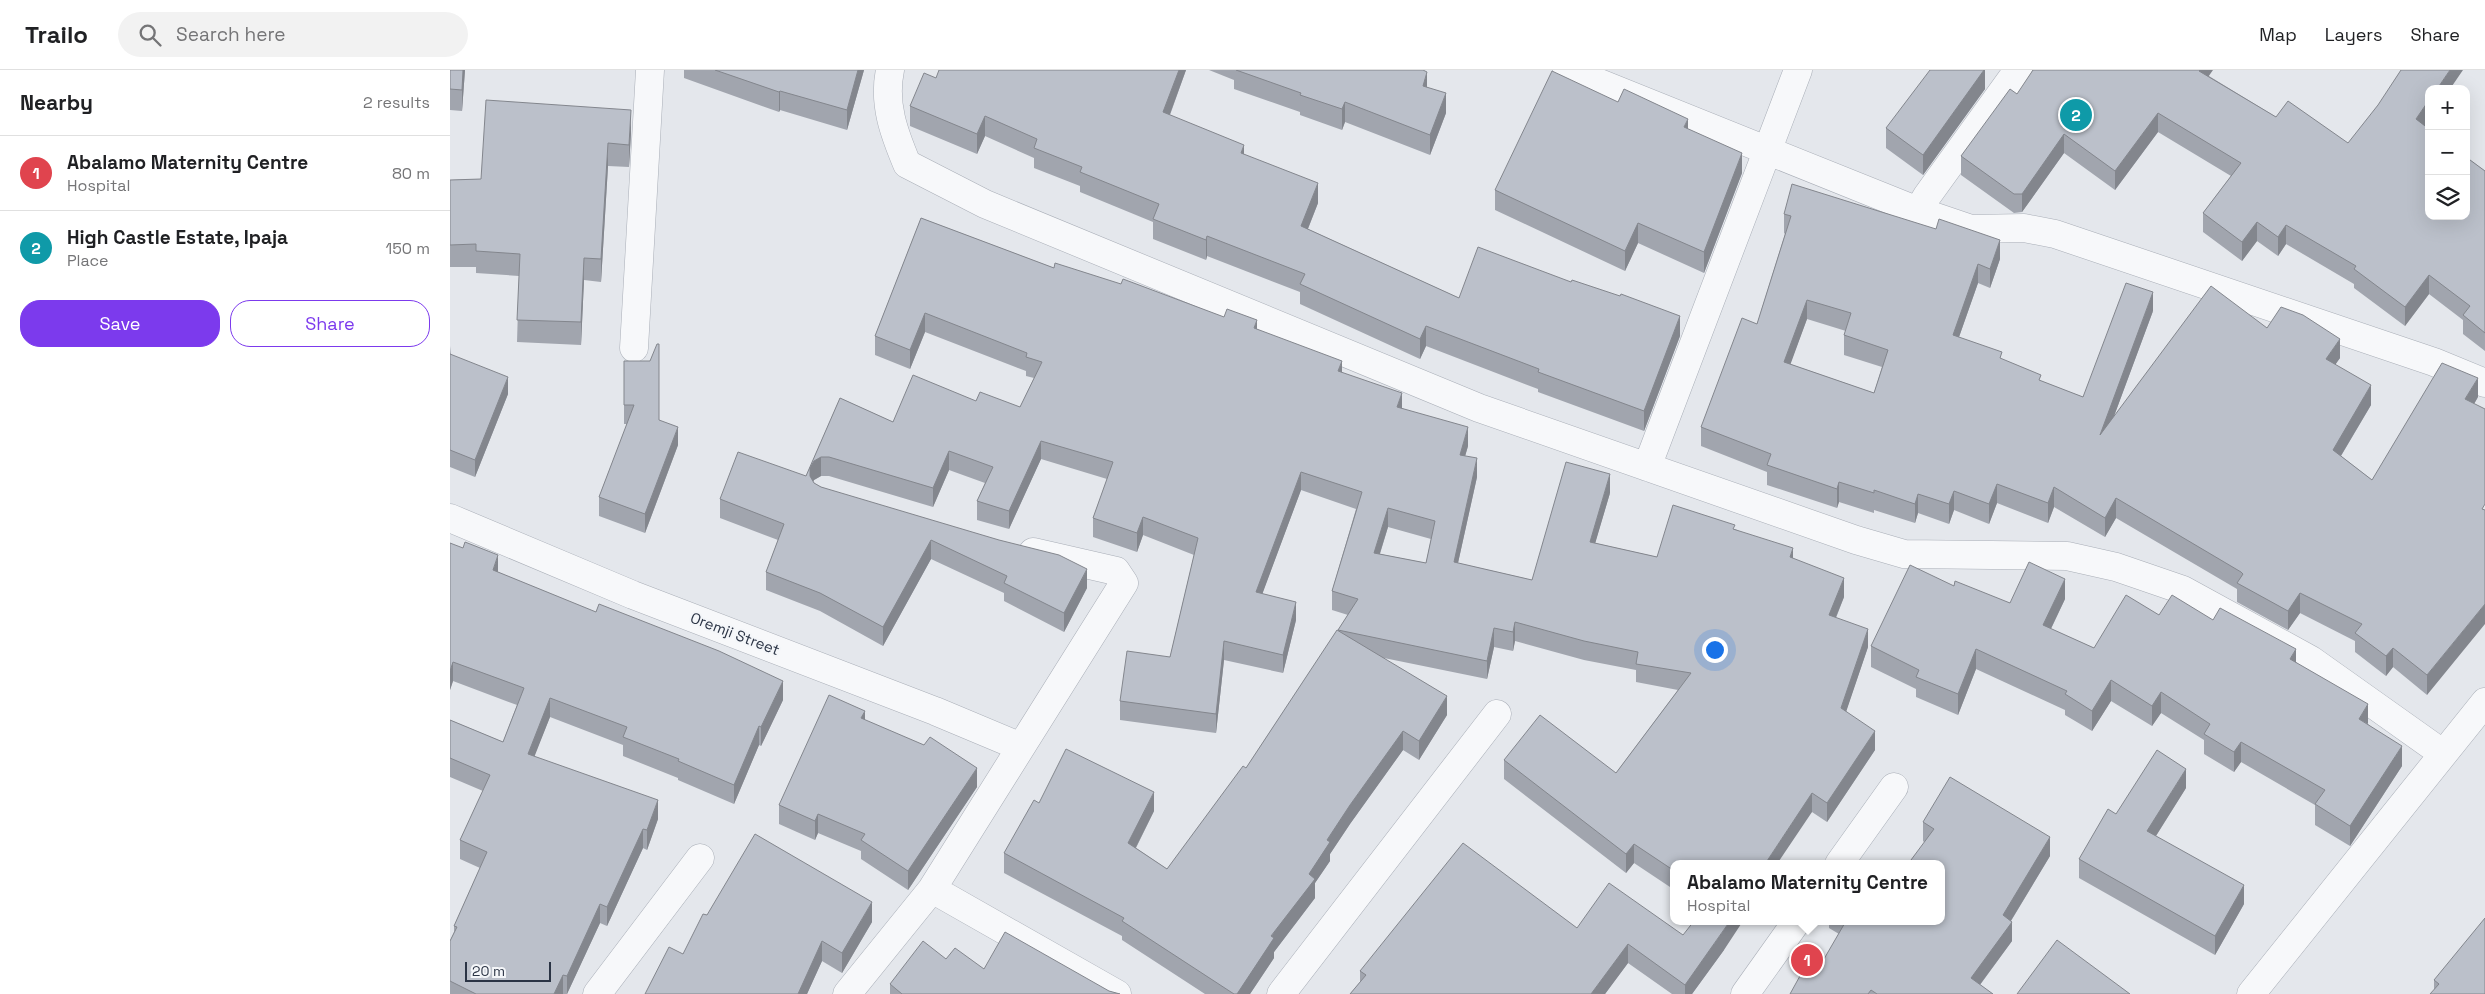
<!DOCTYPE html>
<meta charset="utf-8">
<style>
:root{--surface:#fff;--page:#f2f2f2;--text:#202124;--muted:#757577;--line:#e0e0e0;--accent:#7c3aed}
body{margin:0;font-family:"Space Grotesk",sans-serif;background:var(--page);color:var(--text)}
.controls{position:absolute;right:15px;top:15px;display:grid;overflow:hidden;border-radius:10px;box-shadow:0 5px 20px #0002}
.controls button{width:45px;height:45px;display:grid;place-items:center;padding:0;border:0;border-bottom:1px solid var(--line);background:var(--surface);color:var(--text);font:25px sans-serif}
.scale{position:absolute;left:15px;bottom:12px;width:86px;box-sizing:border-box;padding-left:5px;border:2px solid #2b3445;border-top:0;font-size:14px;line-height:18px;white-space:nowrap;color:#2b3445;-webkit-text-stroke:4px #f4f6f9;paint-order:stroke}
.you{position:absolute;left:1264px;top:579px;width:18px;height:18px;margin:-12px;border:4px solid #fff;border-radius:50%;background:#1a73e8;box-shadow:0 0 0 8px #1a73e833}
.badge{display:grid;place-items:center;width:32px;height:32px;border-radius:50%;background:var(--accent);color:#fff;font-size:16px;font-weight:700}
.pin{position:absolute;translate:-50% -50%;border:2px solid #fff;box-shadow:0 1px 5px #0006}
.popup{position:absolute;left:1220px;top:790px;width:275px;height:65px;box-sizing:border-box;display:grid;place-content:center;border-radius:10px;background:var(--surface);filter:drop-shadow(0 1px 4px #0005);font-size:16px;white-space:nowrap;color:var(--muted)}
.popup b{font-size:19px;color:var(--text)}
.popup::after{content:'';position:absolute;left:50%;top:100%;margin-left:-10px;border:10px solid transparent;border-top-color:var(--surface)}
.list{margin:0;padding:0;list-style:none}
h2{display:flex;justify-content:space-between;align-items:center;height:65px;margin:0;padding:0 20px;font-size:21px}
h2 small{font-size:16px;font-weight:400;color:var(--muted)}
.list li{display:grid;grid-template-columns:32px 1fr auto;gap:15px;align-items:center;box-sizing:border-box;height:75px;padding:0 20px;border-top:1px solid var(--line)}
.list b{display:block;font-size:19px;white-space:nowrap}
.list p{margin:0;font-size:16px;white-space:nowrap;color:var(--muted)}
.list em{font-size:16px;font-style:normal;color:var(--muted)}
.actions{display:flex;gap:10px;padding:15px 20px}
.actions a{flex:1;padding:11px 0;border:1px solid var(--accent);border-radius:20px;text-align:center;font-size:18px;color:var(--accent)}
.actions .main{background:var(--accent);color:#fff}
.icon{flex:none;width:28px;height:28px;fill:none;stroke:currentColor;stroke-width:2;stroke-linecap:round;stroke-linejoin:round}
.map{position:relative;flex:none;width:2035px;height:924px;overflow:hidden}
header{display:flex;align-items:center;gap:30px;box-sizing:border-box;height:70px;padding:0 25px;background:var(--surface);border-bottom:1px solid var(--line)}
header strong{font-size:24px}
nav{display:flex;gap:28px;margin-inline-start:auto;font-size:18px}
.search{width:350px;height:45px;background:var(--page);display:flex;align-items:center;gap:12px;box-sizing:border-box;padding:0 18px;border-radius:28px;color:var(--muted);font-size:19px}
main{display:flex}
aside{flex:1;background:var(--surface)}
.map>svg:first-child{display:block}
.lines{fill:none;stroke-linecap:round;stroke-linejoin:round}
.minor-casing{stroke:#a9aeb7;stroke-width:29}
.minor{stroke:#f7f8fa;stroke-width:28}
.wall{fill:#a1a5ae;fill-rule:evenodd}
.shaded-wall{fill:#83868d}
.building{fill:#bbc0ca;stroke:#83868d;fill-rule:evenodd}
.labels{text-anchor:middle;stroke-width:4;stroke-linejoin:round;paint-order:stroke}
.street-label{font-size:15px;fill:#2b3445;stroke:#f4f6f9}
</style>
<header>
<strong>Trailo</strong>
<div class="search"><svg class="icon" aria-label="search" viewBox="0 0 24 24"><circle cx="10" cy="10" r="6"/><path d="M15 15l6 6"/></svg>Search here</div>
<nav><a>Map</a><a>Layers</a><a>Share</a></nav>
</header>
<main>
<aside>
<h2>Nearby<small>2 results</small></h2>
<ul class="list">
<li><span class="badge" style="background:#e0444e">1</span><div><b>Abalamo Maternity Centre</b><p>Hospital</p></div><em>80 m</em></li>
<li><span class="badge" style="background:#0f9aa8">2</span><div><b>High Castle Estate, Ipaja</b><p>Place</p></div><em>150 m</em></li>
</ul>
<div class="actions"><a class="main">Save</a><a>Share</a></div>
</aside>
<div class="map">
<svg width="2035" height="924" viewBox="0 0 2035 924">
<rect width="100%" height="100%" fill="#e4e7ec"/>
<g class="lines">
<g class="minor-casing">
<path id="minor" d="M440 0C433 34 444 63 457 94L535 134 1029 338 1406 470 1454 484 1617 486 1666 497 1733 520 1861 590 1992 683
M1117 0 1468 141 1521 159 1574 158 1605 164 1984 292 2035 313
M1468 141 1477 126 1568 0
M184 278 200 0
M1197 397 1348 0
M0 448 183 525 485 641 571 677
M1389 794 1444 717
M482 819 667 924
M147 924 250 788
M397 924 482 819 674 513 666 501 583 482
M831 924 1047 644
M1295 924 1347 851
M1801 924 2035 632"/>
</g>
<use href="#minor" class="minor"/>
</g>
<path class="wall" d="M0 0H15L12 41 0 40Z
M234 0H414L397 60 330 40 329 42 234 8Z
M736 0 720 45 794 84 868 133 858 159 1009 228 1230 266 1194 361 1088 322V319L976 276 970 289 850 234V222L757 186 756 190 703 169V152L630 122V116L584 98V88L535 66 527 84 460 56V36L486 8Z
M759 0H973L977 17 996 43 980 85 895 52 892 60 850 45V42L784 19V10Z
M1535 0V19L1473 105 1436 78V58Z
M1759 6 1826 47 1898 73 1974 56 2035 101V281L2013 264V250L1979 224 1955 256 1904 218V214L1836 174 1828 186 1807 171 1792 191 1753 162V143L1781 106 1708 62 1665 120 1614 83 1572 142 1564 143 1511 105V86L1567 24Z
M1168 32 1238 59 1292 103 1254 203 1188 173 1175 201 1045 140V120Z
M181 63 179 97 158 96 151 212 134 210 131 275 67 272 69 206 26 203V197H0V110L31 109Z
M1334 144 1550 189 1540 218 1528 213 1509 267 1591 311 1633 327 1703 241 1664 346 1817 258 1890 288 1885 294 1921 335 1891 386 1922 410 2028 327 2024 334 1977 625 1943 597 1936 606 1905 582V571L1850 543 1838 560 1787 532V519L1666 448 1655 467 1604 437 1598 453 1547 433 1539 454 1504 440 1499 454 1468 443 1465 453 1424 440V443L1389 432 1387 438 1317 415V402L1251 376V357L1307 254 1335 164 1334 163ZM1357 249 1396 261 1394 265V285L1432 297 1424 323 1340 294Z
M471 148 604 198 807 259 892 303 952 338 1018 376 1015 386 1027 407 1008 493 1082 510 1160 423 1145 473 1207 487 1285 459 1343 489 1394 527 1386 548 1418 577 1396 641 1425 680 1377 752 1362 742 1223 794V819L1184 793 1176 803 1054 709V690L1166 703 1228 620 1186 612V600L1134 590 1065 571 1063 581 1044 577 1037 609 934 588 997 645 969 690 953 680 900 754 880 784V791L865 813V828L824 882V888L800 924H755L672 870V866L554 803V783L589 733 704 741 686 778 717 799 796 698 898 545 882 540V521L906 439 851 420 812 524 846 550 833 603 774 590 766 663 670 650V631L720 587 744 485 693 465 687 482 643 467V448L657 409 591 389 559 459 527 450V431L535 413 499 400 483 437 379 406H371L364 410 363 412 364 413 371 417 637 518 614 562 554 531V523L481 489 433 576 370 541 316 520V502L328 470 270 448V429L356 406 390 328 443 352 526 331 570 337 584 308 576 306V301L475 262 460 299 425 285V266ZM938 457 981 469 976 493 930 484Z
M0 276 1 285 58 324 25 407 0 397Z
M174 291H200L209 350 228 375 195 463 149 446V427L177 354H174Z
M0 473 48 502 333 630 311 676 309 675 284 734 228 710V708L173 686V675L100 647 84 686 208 749 197 780 193 778 157 856 150 853 117 924H0V871L4 862V856L30 798 10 789V770L33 721 0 707V650L53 672 67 635 3 611 0 620Z
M1504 516 1560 533 1615 529 1601 559 1644 578 1709 545 1763 550 1846 592 1918 654 1952 696 1900 776 1865 755V735L1791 692 1784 702 1754 684V670L1711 643 1702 656 1661 631 1642 661 1615 645V640L1526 599 1508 645 1466 627V619L1421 597V576Z
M415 650 527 717 458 820 411 789V781L368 763 365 770 329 754V735Z
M1736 718 1706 766 1794 834 1765 885 1629 808V789L1666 744Z
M1473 752 1600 786 1561 851 1562 871 1530 915 1543 924H1340L1367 901 1389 864 1379 858V851H1491L1474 772 1473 771Z
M257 845 422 852 392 903 372 891 357 924H195L233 884Z
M1127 858 1233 865 1274 880 1242 924H1222L1178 893 1155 924H900L910 912V901Z
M496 889 534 899 659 921 670 924H440V914Z
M1984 910 2035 924 1984 920Z"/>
<path class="shaded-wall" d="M13 0H15L12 41V20Z
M408 0H414L397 60V40Z
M729 0H736L713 63V42Z
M1534 0H1535V19L1473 105V85Z
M1750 0H1763L1749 20V1Z
M2000 0H2013L2000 19H1987Z
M977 2V22L973 16Z
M330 21V40L329 42V22Z
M996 23V43L980 85V65Z
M1979 30V49L1966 68V49Z
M895 32V52L892 60V39Z
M181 40V63L179 97V75Z
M1708 43V62L1665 120V101Z
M535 46V66L527 84V64Z
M1238 49V69L1234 57Z
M1614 64V83L1572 142V124Z
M158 73V96L151 212V189Z
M794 75V95L791 83Z
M1292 83V103L1254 203V182Z
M868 113V133L851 176V156Z
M1807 152V171L1792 191V172Z
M1188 153V173L1175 201V181Z
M1836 155V174L1828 186V167Z
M757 166V186L756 190V170Z
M1550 170V189L1540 218V199Z
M134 188V210L131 275V252Z
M1528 194V213L1503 284V265Z
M1979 205V224L1955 256V237Z
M1703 222V241L1650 384V365Z
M1357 230V249L1334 312V292Z
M475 243V262L460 299V280Z
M1230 246V266L1194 361V341Z
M807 250V268L804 258Z
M976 256V276L970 289V269Z
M1890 269V288L1876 308V289Z
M892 291V310L888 301Z
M58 307V324L25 407V390Z
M2028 308V327L2015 349V329Z
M1921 315V335L1883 399V380Z
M952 323V341L947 337Z
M228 357V375L195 463V444Z
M1018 357V376L1010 404V385Z
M591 371V389L559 459V441Z
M499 381V400L483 437V418Z
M371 387V406L364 410 360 417V398L364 391Z
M1027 388V407L1004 511V492Z
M851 402V420L806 541V522Z
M1160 404V423L1140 491V472Z
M1389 412V432L1387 438V419Z
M1547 414V433L1539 454V434Z
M1604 417V437L1598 453V433Z
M1504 421V440L1499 454V434Z
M1468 424V443L1465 453V434Z
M1666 428V448L1655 467V448Z
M938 438V457L924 502V483Z
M693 447V465L687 482V463Z
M481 470V489L433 576V557Z
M1343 478V497L1340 487Z
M48 485V504L43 500Z
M637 499V518L614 562V543Z
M1394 508V527L1379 564V545Z
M1615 509V529L1593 575V555Z
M1850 523V543L1838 560V541Z
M846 532V550L833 603V585Z
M2035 534V554L1977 625V605Z
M1065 552V571L1063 581V562Z
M1044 558V577L1037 609V591Z
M1418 559V577L1391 657V638Z
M774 571V590L766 663V644Z
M1943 578V597L1936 606V586Z
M1526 579V599L1508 645V624Z
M1846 579V599L1840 589Z
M3 592V611L0 620V601Z
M1661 610V631L1642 661V641Z
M333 611V630L311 676V657Z
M1711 622V643L1702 656V636Z
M997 626V645L969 690V671Z
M100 628V647L78 703V684Z
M1918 634V654L1909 649Z
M415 641V660L411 648Z
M309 656V675L284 734V715Z
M953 661V680L900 754 880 784V791L865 813V828L824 882V888L800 924H787L859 804 877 770 900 735Z
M1425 661V680L1377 752V733Z
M1791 672V692L1784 702V682Z
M1952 676V696L1900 776V756Z
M527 698V717L458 820V801Z
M1736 699V718L1697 780V761Z
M704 722V741L678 793V773Z
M1362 723V742L1327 794H1315Z
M208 730V749L197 780V760Z
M368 744V763L365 770V751Z
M193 759V778L157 856V837Z
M1600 767V786L1554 862 1562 852V871L1523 924 1521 908 1553 845Z
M1184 774V793L1176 803V784Z
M1794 815V834L1765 885V866Z
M422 832V852L392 903V883Z
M150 834V853L117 924V906Z
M1280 851H1293L1274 880 1242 924H1235V915Z
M372 871V891L357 924H348Z
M1178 874V893L1155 924H1141Z
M113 905V924H104Z"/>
<path class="building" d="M0 0H13L12 20 0 19Z
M265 0H408L397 40 330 21 329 22Z
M489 0H729L713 42 794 75 791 83 868 113 851 156 1009 228 1028 177 1121 212 1122 210 1170 226 1171 224 1230 246 1194 341 1088 302 1089 299 976 256 970 269 850 214 855 204 757 166 756 170 703 149 709 134 630 102 632 97 584 78 587 69 535 46 527 64 460 36 474 3 486 8Z
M786 0H973L977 2 973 16 996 23 980 65 895 32 892 39 850 25 851 23Z
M1480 0H1534L1473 85 1436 58Z
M1583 0H1750L1749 1 1826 47 1838 31 1898 73 1928 35 1951 0H2000L1987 19H1979V30L1966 49 1979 59V146H2016V87L2035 101V263L2013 245 2020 236 1979 205 1955 237 1904 199 1906 196 1836 155 1828 167 1807 152 1792 172 1753 143 1791 93 1708 43 1665 101 1614 64 1572 124H1564L1511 86 1560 19 1567 24Z
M1102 1 1168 32 1174 19 1238 49 1234 57 1292 83 1254 182 1188 153 1175 181 1045 120Z
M36 30 181 40 179 75 158 73 151 189 134 188 131 252 67 250 70 184 26 181V174L0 175V110L31 109Z
M1342 114 1486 159 1489 149 1550 170 1540 199 1528 194 1503 265 1552 282 1550 288 1591 305 1589 310 1633 327 1676 213 1703 222 1650 365 1761 216 1817 258 1831 237 1853 245 1890 269 1876 289 1921 315 1883 380 1922 410 1992 293 2028 308 2015 329 2035 339V434L2032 439 2035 440V534L1977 605 1943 578 1936 586 1905 563 1912 554 1850 523 1838 541 1787 513 1793 504 1791 502 1666 428 1655 448 1604 417 1598 433 1547 414 1539 434 1504 421 1499 434 1468 424 1465 434 1424 420V423L1389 412 1387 419 1317 395 1321 384 1251 357 1292 248 1307 254 1341 146 1334 144ZM1357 230 1401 243 1394 265 1438 280 1424 323 1334 292Z
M471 148 604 198 605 193 671 214 673 209 774 247 777 239 807 250 804 258 892 291 888 301 952 323 947 337 1018 357 1010 385 1027 388 1004 492 1082 510 1116 392 1160 404 1140 472 1207 487 1223 435 1285 455 1283 459 1343 478 1340 487 1394 508 1379 545 1418 559 1391 638 1425 661 1377 733 1362 723 1315 794H1223V800L1184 774 1176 784 1054 690 1090 645 1166 703 1241 603 1186 594 1188 582 1134 571 1065 552 1063 562 1044 558 1037 591 888 560 908 529 882 521 912 422 851 402 806 522 846 532 833 585 774 571 766 644 670 631 677 581 720 587 748 468 693 447 687 463 643 448 663 392 591 371 559 441 527 431 543 397 499 381 483 418 379 387H371L364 391 360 398V406L364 413 371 417 549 470 609 485 637 499 614 543 554 513 557 506 481 470 433 557 370 523 316 502 334 454 270 429 288 382 356 406 390 328 443 352 463 305 526 331 530 322 570 337 592 292 576 287 577 283 475 243 460 280 425 266ZM938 438 985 451 976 493 924 483Z
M207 274H209V350L228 357 195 444 149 427 184 335H174V291H200Z
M0 284 58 307 25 390 0 380Z
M15 472 48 485 43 500 146 542 149 534 269 581 333 611 311 657 309 656 284 715 228 691 229 689 173 667 177 657 100 628 78 684 208 730 197 760 193 759 157 837 150 834 117 906 113 905 104 924H26L0 911V871L7 857 4 856 37 782 10 770 40 705 0 688V650L53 672 74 618 3 592 0 601V473L13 478Z
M1579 492 1615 509 1593 555 1644 578 1676 525 1709 545 1722 525 1763 550 1770 538 1846 579 1840 589 1918 634 1909 649 1952 676 1900 756 1865 734 1875 720 1791 672 1784 682 1754 664 1760 654 1711 622 1702 636 1661 610 1642 641 1615 624 1617 621 1526 579 1508 624 1466 607 1469 600 1421 576 1460 495 1504 516 1505 511 1560 533Z
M887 560 997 626 969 671 953 661 900 735 877 770 880 772 859 804 865 809 821 866 824 868 787 924H784L672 851 674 848 554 783 584 730 589 733 616 679 704 722 678 773 717 799 793 696 796 698Z
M379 625 415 641 411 648 474 675 480 667 527 698 458 801 411 770 415 764 368 744 365 751 329 735Z
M1707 680 1736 699 1697 761 1794 815 1765 866 1629 789 1658 739 1666 744Z
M1500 707 1600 767 1553 845 1562 852 1521 908 1543 924H1427L1421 920 1418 924H1340L1356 895 1367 901 1396 851H1491V794H1458L1484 759 1473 752Z
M305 764 422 832 392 883 372 871 348 924H195L219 877 233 884 253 844 257 845Z
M1013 773 1127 858 1159 813 1233 865 1244 851H1280L1235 915 1178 874 1141 924H900L916 905 910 901Z
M2035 848V924H1980L1989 914 1984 910Z
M555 862 659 921 670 924H452L440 914 473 871 496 889 505 878 534 899Z
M1607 870 1680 924H1567Z"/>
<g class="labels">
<g class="street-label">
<text transform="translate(285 564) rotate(21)" y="5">Oremji Street</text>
</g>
</g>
</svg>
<div class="controls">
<button>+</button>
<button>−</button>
<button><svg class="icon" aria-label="layers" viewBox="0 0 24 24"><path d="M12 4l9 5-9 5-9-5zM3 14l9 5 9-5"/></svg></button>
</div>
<div class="scale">20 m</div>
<div class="you"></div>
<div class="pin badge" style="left:1357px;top:890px;background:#e0444e">1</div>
<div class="popup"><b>Abalamo Maternity Centre</b>Hospital</div>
<div class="pin badge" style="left:1626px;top:45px;background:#0f9aa8">2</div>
</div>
</main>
